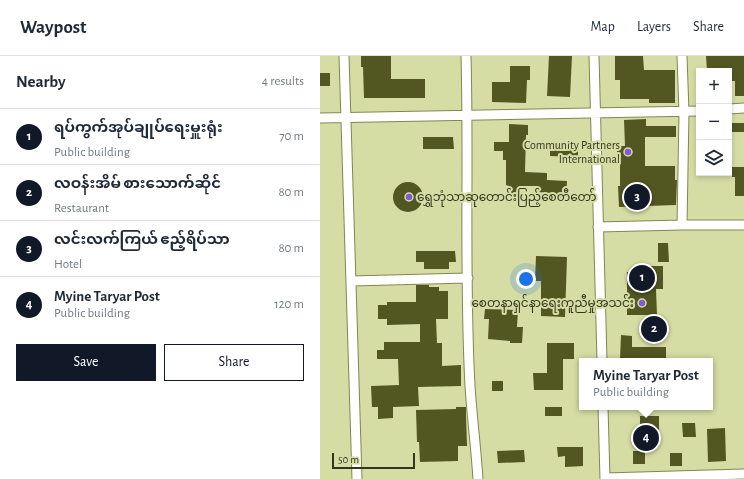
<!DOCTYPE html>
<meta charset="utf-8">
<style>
:root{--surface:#fff;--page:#f6f6f7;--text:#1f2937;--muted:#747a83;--line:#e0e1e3;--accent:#111827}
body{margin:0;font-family:"Alegreya Sans","Noto Sans Myanmar",sans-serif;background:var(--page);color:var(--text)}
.controls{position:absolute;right:12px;top:12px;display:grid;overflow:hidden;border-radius:0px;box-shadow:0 2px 6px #0003}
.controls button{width:36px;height:36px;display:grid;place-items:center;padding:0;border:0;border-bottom:1px solid var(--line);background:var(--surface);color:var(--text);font:20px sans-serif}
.scale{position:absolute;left:12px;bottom:10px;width:83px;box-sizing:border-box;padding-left:4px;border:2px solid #33361f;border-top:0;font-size:11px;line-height:14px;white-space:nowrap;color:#33361f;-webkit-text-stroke:3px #d6dda4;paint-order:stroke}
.you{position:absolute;left:206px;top:223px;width:14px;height:14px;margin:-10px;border:3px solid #fff;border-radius:50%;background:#1a73e8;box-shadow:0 0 0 6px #1a73e833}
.badge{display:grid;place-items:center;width:26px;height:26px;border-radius:50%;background:var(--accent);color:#fff;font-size:13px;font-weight:700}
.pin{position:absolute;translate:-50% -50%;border:2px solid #fff;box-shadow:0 1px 4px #0006}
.popup{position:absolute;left:259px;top:302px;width:134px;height:52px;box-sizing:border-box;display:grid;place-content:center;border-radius:0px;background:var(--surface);filter:drop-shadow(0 1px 3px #0005);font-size:13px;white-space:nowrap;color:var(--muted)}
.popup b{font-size:15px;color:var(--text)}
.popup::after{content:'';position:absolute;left:50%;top:100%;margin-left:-8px;border:8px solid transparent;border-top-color:var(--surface)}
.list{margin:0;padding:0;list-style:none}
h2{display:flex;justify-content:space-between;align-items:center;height:52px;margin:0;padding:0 16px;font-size:17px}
h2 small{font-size:13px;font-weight:400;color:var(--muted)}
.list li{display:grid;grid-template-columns:26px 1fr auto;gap:12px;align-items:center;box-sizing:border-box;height:56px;padding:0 16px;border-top:1px solid var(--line)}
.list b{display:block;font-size:15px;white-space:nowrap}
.list p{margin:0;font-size:13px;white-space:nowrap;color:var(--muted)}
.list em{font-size:13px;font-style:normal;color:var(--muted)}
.actions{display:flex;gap:8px;padding:12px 16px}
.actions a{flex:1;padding:9px 0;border:1px solid var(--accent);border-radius:0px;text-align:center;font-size:14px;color:var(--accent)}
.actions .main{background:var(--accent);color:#fff}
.icon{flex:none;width:22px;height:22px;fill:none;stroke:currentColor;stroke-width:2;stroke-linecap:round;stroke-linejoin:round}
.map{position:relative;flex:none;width:424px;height:423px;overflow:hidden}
header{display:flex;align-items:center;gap:24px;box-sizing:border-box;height:56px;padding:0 20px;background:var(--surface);border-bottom:1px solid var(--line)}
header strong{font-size:19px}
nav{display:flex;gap:22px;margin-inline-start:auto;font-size:14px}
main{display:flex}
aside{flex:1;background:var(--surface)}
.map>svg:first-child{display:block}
.building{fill:#525722}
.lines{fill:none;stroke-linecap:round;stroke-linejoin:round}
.minor-casing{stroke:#818751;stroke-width:11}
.minor{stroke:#fff;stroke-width:9}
.poi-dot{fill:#815bd5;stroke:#d6dda4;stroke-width:1.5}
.labels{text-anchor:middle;stroke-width:4;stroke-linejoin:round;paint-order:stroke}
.poi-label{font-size:12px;fill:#33361f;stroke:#d6dda4;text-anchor:end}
</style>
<header>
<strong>Waypost</strong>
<nav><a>Map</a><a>Layers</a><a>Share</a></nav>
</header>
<main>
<aside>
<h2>Nearby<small>4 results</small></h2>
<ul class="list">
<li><span class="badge">1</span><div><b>ရပ်ကွက်အုပ်ချုပ်ရေးမှူးရုံး</b><p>Public building</p></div><em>70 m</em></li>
<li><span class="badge">2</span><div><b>လဝန်းအိမ် စားသောက်ဆိုင်</b><p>Restaurant</p></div><em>80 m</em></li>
<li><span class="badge">3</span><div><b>လင်းလက်ကြယ် ဧည့်ရိပ်သာ</b><p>Hotel</p></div><em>80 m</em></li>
<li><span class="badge">4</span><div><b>Myine Taryar Post</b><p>Public building</p></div><em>120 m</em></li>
</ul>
<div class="actions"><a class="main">Save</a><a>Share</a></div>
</aside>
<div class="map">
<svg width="424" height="423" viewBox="0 0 424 423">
<rect width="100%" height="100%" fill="#d6dda4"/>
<path class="building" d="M41 0H71V23H105V42H44L43 11H41Z
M229 0H252L250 41 227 40Z
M295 0H323L324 14H355V47H329V43H300V24H295Z
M386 0H424V40H415V25H411V15H387Z
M190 10H210V24H207L206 47 172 46V26H190Z
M0 17H10V30H0Z
M326 63V70H356V81H325V110H355V124H357L356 149 299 151 298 130H300V103H297V90H305L304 64Z
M409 67H424V76H409Z
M189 68 208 69V79H206L205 116 227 117V124L247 125 246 143 231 142V137L217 136V130H201V141H189V130L186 129V104H183V95H174V86H189Z
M103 81H133L134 93H103Z
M230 86 258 87V101L230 100Z
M411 111H424V140H415V121H412Z
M73 141a15 15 0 1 1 30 0a15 15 0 1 1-30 0Z
M338 187H348L349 206H338Z
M96 195H135L136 206H129V213H104V206H96Z
M216 200 247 201 245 261 221 260V225H215Z
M328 210H343V233H336L337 259H307V216H328Z
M96 229H109V231H119V235H128V263H116L117 287H122V310L141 309V330L98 331 99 350 73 351V362L58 363V351H52L51 330 79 329 78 303H57V294H64V286H100V268L67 269V263H58V249H67V246H96Z
M165 253 198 254 197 271H203L202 287H190V285L168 283 169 263H164Z
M301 279 312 280V291H346V305H324V302L300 303Z
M227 287H254V303H243V334H214L213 317H227Z
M172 325H183V335H172Z
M136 351H146V360L147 390H138V405L100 406 99 386H97L96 354 136 353Z
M225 351H242V360H225Z
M320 360H339V376H320Z
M362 367H375L376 381H363Z
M405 372 406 405 388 406 387 373Z
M237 391H263V410L245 411V400L238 401Z
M204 394 205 406 178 407 177 395Z
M313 395H325V408H313Z
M350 397H362V410H350Z"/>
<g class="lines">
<g class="minor-casing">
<path id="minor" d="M24 0 37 423
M146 0C149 110 144 220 150 330 152 361 156 392 158 423
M274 0 282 305
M362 0 364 56 362 169
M409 53 424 52
M0 62 379 55
M278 171 362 169H424
M31 225 148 222
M283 351 285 423
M285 422 424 418"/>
</g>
<use href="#minor" class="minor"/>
</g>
<g class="poi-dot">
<circle cx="308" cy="96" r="4"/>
<circle cx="89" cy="141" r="4"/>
<circle cx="322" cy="247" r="4"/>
</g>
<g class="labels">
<g class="poi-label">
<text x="300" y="93">Community Partners<tspan x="300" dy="14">International</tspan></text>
<text x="97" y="145" text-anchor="start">ရွှေဘုံသာဆုတောင်းပြည့်စေတီတော်</text>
<text x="314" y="251">စေတနာရှင်နာရေးကူညီမှုအသင်း</text>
</g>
</g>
</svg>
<div class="controls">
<button>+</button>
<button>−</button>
<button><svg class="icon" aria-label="layers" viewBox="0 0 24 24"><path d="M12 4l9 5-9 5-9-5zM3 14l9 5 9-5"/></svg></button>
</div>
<div class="scale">50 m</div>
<div class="you"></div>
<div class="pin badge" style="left:322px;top:222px">1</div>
<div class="pin badge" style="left:334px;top:273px">2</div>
<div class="pin badge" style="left:317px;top:141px">3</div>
<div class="pin badge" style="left:326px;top:382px">4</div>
<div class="popup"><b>Myine Taryar Post</b>Public building</div>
</div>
</main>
